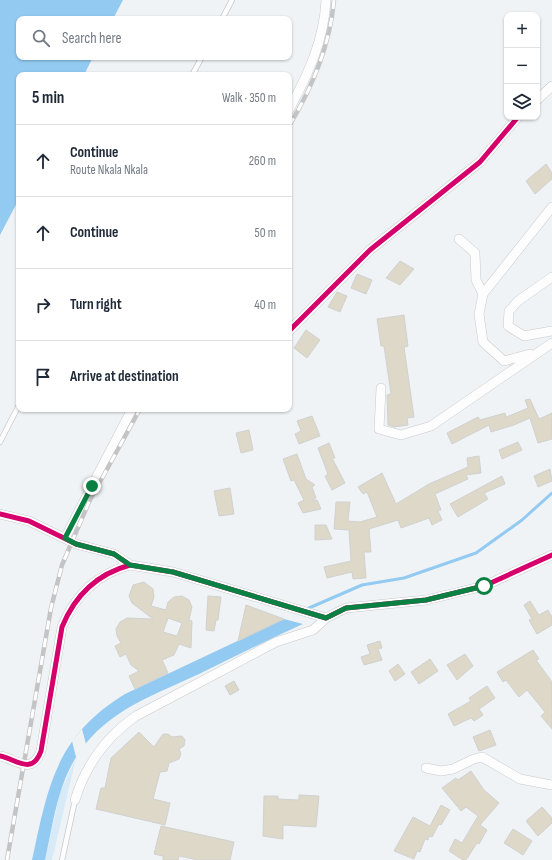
<!DOCTYPE html>
<meta charset="utf-8">
<style>
:root{--surface:#fff;--page:#f2f2f3;--text:#1f2937;--muted:#747a83;--line:#e0e1e3}
body{margin:0;font-family:"Sofia Sans Condensed",sans-serif;background:var(--page);color:var(--text)}
.controls{position:absolute;right:12px;top:12px;display:grid;overflow:hidden;border-radius:8px;box-shadow:0 1px 3px #0004}
.controls button{width:36px;height:36px;display:grid;place-items:center;padding:0;border:0;border-bottom:1px solid var(--line);background:var(--surface);color:var(--text);font:20px sans-serif}
.stop{position:absolute;width:12px;height:12px;margin:-9px;border:3px solid #0b8043;border-radius:50%;background:#fff}
.stop.end{background:#0b8043;border-color:#fff;box-shadow:0 1px 4px #0008}
.list{margin:0;padding:0;list-style:none}
h2{display:flex;justify-content:space-between;align-items:center;height:52px;margin:0;padding:0 16px;font-size:17px}
h2 small{font-size:13px;font-weight:400;color:var(--muted)}
.list li{display:grid;grid-template-columns:26px 1fr auto;gap:12px;align-items:center;box-sizing:border-box;height:72px;padding:0 16px;border-top:1px solid var(--line)}
.list b{display:block;font-size:15px;white-space:nowrap}
.list p{margin:0;font-size:13px;white-space:nowrap;color:var(--muted)}
.list em{font-size:13px;font-style:normal;color:var(--muted)}
.icon{flex:none;width:22px;height:22px;fill:none;stroke:currentColor;stroke-width:2;stroke-linecap:round;stroke-linejoin:round}
.map{position:relative;flex:none;width:552px;height:860px;overflow:hidden}
.search{position:absolute;background:var(--surface);box-shadow:0 1px 3px #0004;left:16px;top:16px;width:276px;height:44px;display:flex;align-items:center;gap:10px;box-sizing:border-box;padding:0 14px;border-radius:8px;color:var(--muted);font-size:15px}
.panel{position:absolute;background:var(--surface);box-shadow:0 1px 3px #0004;left:16px;top:72px;width:276px;height:340px;border-radius:8px}
.map>svg:first-child{display:block}
.green{fill:#d7eaf8}
.water{fill:#93caf2}
.pier{fill:#f0f3f5}
.lines{fill:none;stroke-linecap:round;stroke-linejoin:round}
.stream{stroke:#93caf2;stroke-width:3}
.building{fill:#ddd8c8;stroke:#d0d1d1;fill-rule:evenodd}
.lane-casing{stroke:#c7cacc;stroke-width:6}
.street-casing{stroke:#c7cacc;stroke-width:10}
.lane{stroke:#fdfdfe;stroke-width:4.5}
.street{stroke:#fdfdfe;stroke-width:9}
.rail-casing{stroke:#c4c4c5;stroke-width:4.5}
.rail{stroke:#fff;stroke-width:3;stroke-dasharray:9;stroke-linecap:butt}
.cycleway-casing{stroke:#fff;stroke-width:8}
.cycleway{stroke:#d6006c;stroke-width:5}
.route{stroke:#0b8043;stroke-width:5}
</style>
<div class="map">
<svg width="552" height="860" viewBox="0 0 552 860">
<rect width="100%" height="100%" fill="#f0f3f5"/>
<path class="green" d="M76 758 52 860H45L60 793Z"/>
<path class="water" d="M0 0H123L113 19H19V57H93L84 75H19V199L0 235Z
M284 619 303 624C268 640 233 657 199 674 148 698 99 713 71 766 56 795 52 829 45 860H32C48 787 55 737 125 694Z"/>
<path class="pier" d="M82 729 86 744 76 757 72 741Z"/>
<g class="lines">
<path class="stream" d="M309 608 362 585 404 578 476 553 522 520 552 493"/>
</g>
<path class="building" d="M546 164 552 173V179L535 194 526 181Z
M400 261 414 269 400 285 386 278Z
M357 274 372 280 366 294 351 288Z
M337 292 347 296 340 312 328 307Z
M404 315 408 346 404 347 414 417 407 418 408 425 394 427 388 425 387 395 391 394 384 346H381L377 319Z
M306 330 320 340 307 358 294 348Z
M530 399 539 419 552 413V439L538 443 530 418 514 425 491 432 489 425 452 444 447 433 478 417 480 420 505 413 506 417 504 418 528 408 525 400Z
M312 416 320 436 299 444 295 434 301 431 297 421Z
M249 430 253 450 241 453 236 433Z
M518 442 522 450 502 459 499 450Z
M329 443 335 458H332L345 483 332 490 325 476 328 474 318 448Z
M297 454 306 479 315 485 312 487 316 498 312 500H317L321 509 303 513 298 503 304 500 294 480 291 481 283 459Z
M479 456 481 473 466 475 468 479 435 494 441 510 438 511 442 520 432 525 429 518 401 528 398 520 369 529 371 552H364L366 578 353 579 352 572 327 578 324 567 351 561 349 530 334 529 336 502H350L348 521 360 522 377 517 367 492 363 494 358 487 382 473 396 504 429 484 468 467 467 458Z
M550 469 552 481 538 487 534 476Z
M502 476 505 484 484 493 488 499 458 517 450 504Z
M230 488 234 514 219 516 214 491Z
M315 525H326L332 539 315 540Z
M144 582 153 589 154 597 151 606 166 610 168 602 174 597 182 596 189 600 192 607 189 620 192 621 191 648 179 644 174 655 162 660 168 673 135 689 129 676 139 671 131 665 126 654 120 657 115 646 121 643 117 636 116 629 120 622 127 618 153 619 132 603 129 596 133 585ZM168 618 182 623 177 636 163 632Z
M208 596 221 597 218 620H216L214 631 206 630Z
M530 601 539 615 548 610 552 617V625L537 634 529 620 532 619 524 605Z
M246 605 284 619 238 641Z
M380 641 382 648 378 649 382 660 364 665 361 657 370 654 367 645Z
M533 650 539 659 536 660 552 682V729L541 716 545 712 527 690 519 697 506 680 503 682 497 672Z
M465 654 473 666 457 680 447 665Z
M430 659 438 671 419 684 411 672Z
M398 664 405 674 395 681 389 671Z
M234 681 239 690 230 695 225 686Z
M487 686 495 698 479 709 483 715 474 721 471 718 454 726 448 714 471 701 469 698Z
M490 730 496 745 479 751 473 737Z
M139 732 154 747 163 734H168L172 737 182 736 185 740 184 746 179 749 181 754 179 759 169 763 167 771 160 772 153 799 170 803 165 825 96 809 101 788H105L111 758Z
M471 771 484 790 499 803 480 825 487 830 479 844 477 843 466 860H463L449 851 455 839 462 843 478 816 466 807 461 811 442 788 456 778 458 780Z
M299 795 319 796 316 827 283 825V839L263 836 264 796H278V799L299 800Z
M441 805 450 810 441 825 439 824 432 837 429 836 428 840 425 839 420 852 417 851 414 859 394 851 413 817 430 826Z
M542 807 552 818V823L538 836 526 821Z
M161 826 234 842 230 860H198L179 856 178 860H163V856L154 854Z
M513 829 532 841 523 855 504 843Z"/>
<g class="lines">
<g class="lane-casing">
<path id="lane" d="M222 19 232 0
M192 75 202 57
M0 442 19 405
M62 860 75 800"/>
</g>
<g class="street-casing">
<path id="street" d="M537 100 552 86
M289 110C308 74 324 41 326 0
M459 239 475 253 476 280 483 294
M552 277 518 301 509 311 508 326 524 336 552 331
M289 331 370 250 480 162 518 117
M530 354 504 361 483 342 479 314 483 294 552 207
M381 388 379 429 401 435 431 426 552 343
M0 514 29 521 76 544 114 554 130 565C97 574 75 595 62 627L41 751C32 776 16 759 0 756
M65 538 132 409
M130 565 173 572 326 618 346 608 426 600 484 586 552 555
M426 768 441 771 453 769 474 759 482 757 520 779 552 785
M75 800C86 764 106 737 136 716L276 642 313 630 326 618"/>
</g>
<use href="#lane" class="lane"/>
<use href="#street" class="street"/>
<g class="rail-casing">
<path id="rail" d="M289 126C312 88 330 45 334 0
M7 860 51 608 62 565 89 502 140 409"/>
</g>
<use href="#rail" class="rail"/>
<g class="cycleway-casing">
<path id="cycleway" d="M289 331 370 250 480 162 518 117
M0 514 29 521 76 544 114 554 130 565C97 574 75 595 62 627L41 751C32 776 16 759 0 756
M130 565 173 572 326 618 346 608 426 600 484 586 552 555"/>
</g>
<use href="#cycleway" class="cycleway"/>
</g>
<g class="lines">
<path class="route" d="M92 486 65 538 76 544 114 554 130 565 173 572 326 618 346 608 426 600 484 586"/>
</g>
</svg>
<div class="controls">
<button>+</button>
<button>−</button>
<button><svg class="icon" aria-label="layers" viewBox="0 0 24 24"><path d="M12 4l9 5-9 5-9-5zM3 14l9 5 9-5"/></svg></button>
</div>
<div class="stop" style="left:484px;top:586px"></div>
<div class="stop end" style="left:92px;top:486px"></div>
<div class="search"><svg class="icon" aria-label="search" viewBox="0 0 24 24"><circle cx="10" cy="10" r="6"/><path d="M15 15l6 6"/></svg>Search here</div>
<section class="panel">
<h2>5 min<small>Walk · 350 m</small></h2>
<ul class="list">
<li><svg class="icon" aria-label="ahead" viewBox="0 0 24 24"><path d="M12 20V5M6 11l6-6 6 6"/></svg><div><b>Continue</b><p>Route Nkala Nkala</p></div><em>260 m</em></li>
<li><svg class="icon" aria-label="ahead" viewBox="0 0 24 24"><path d="M12 20V5M6 11l6-6 6 6"/></svg><div><b>Continue</b></div><em>50 m</em></li>
<li><svg class="icon" aria-label="right" viewBox="0 0 24 24"><path d="M7 20v-9h11M14 6l5 5-5 5"/></svg><div><b>Turn right</b></div><em>40 m</em></li>
<li><svg class="icon" aria-label="arrive" viewBox="0 0 24 24"><path d="M6 21V4h12l-3 4 3 4H6"/></svg><div><b>Arrive at destination</b></div></li>
</ul>
</section>
</div>
